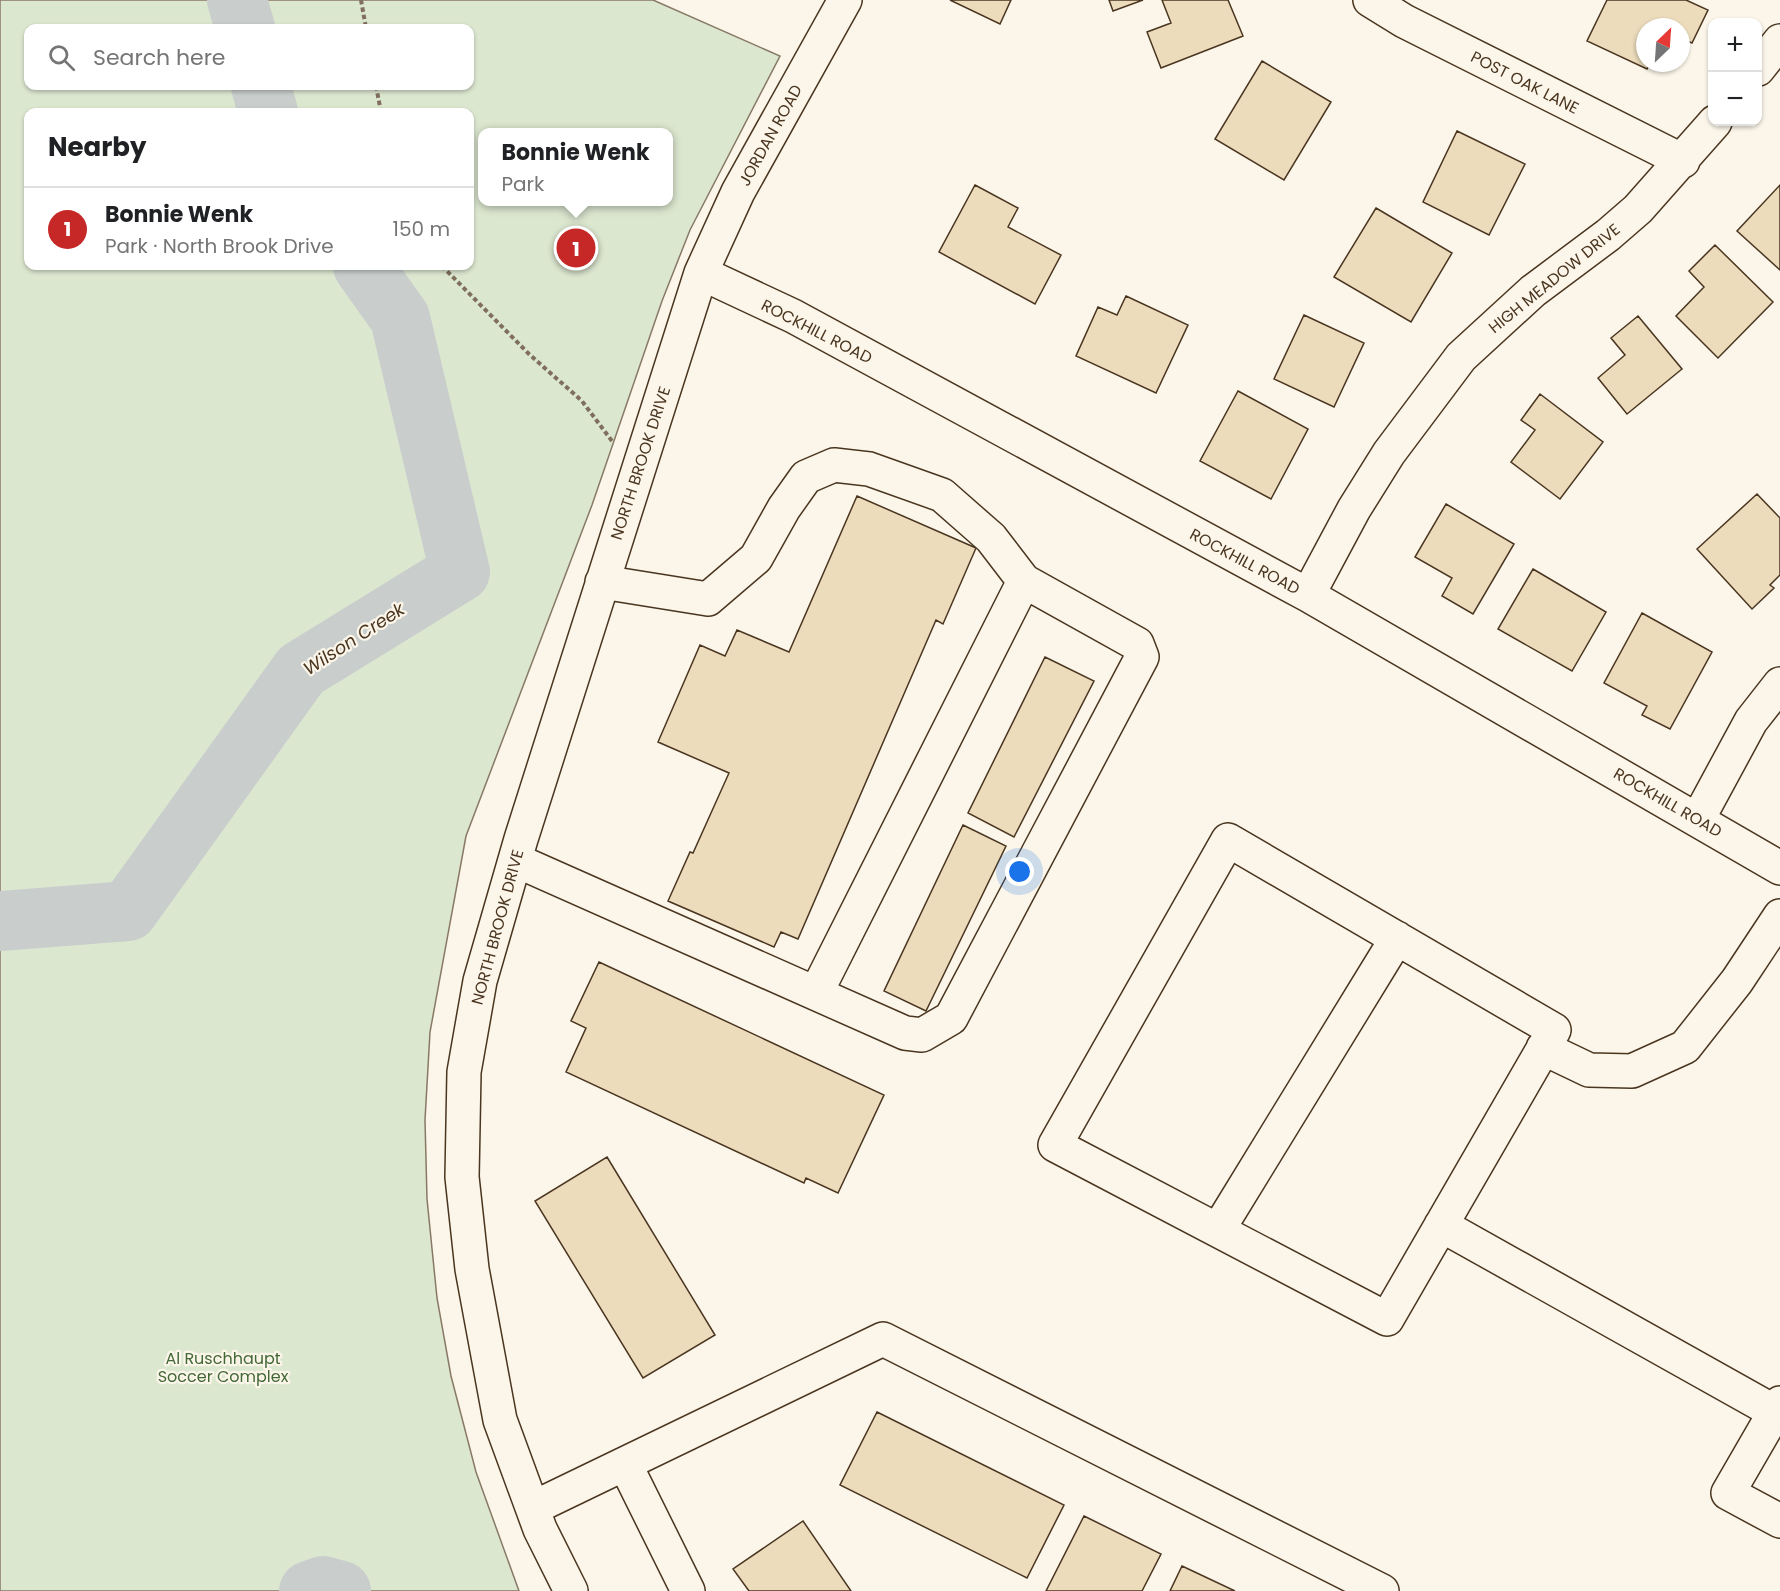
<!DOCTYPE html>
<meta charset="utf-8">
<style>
:root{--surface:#fff;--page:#f6f6f6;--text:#202124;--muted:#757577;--line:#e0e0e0;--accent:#c62828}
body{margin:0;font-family:Poppins,sans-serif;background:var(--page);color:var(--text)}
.controls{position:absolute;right:18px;top:18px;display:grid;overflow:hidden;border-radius:12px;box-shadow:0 2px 4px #0004}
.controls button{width:54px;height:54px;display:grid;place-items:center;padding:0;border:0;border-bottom:2px solid var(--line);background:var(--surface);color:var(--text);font:30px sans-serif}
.compass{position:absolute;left:1636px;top:18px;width:54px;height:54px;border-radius:50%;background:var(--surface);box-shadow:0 2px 4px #0004;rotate:25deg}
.you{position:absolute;left:1020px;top:872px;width:21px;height:21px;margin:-15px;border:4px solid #fff;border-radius:50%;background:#1a73e8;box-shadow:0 0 0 9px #1a73e833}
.badge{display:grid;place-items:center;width:39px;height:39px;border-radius:50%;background:var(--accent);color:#fff;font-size:20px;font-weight:700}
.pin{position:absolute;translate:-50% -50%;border:3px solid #fff;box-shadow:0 2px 6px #0006}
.popup{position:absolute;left:478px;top:128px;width:195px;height:78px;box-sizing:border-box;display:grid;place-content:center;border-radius:12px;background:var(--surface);filter:drop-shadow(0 2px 4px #0005);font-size:20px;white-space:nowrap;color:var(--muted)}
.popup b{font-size:22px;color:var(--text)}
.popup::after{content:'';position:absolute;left:50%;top:100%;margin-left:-12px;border:12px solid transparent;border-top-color:var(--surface)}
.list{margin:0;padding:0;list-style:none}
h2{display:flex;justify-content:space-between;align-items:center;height:78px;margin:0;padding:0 24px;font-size:26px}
h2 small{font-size:20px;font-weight:400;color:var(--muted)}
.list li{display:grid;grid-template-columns:39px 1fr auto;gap:18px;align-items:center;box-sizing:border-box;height:84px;padding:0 24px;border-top:2px solid var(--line)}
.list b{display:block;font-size:22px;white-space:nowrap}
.list p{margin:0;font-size:20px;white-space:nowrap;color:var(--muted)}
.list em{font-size:20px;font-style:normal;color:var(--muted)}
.icon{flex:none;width:33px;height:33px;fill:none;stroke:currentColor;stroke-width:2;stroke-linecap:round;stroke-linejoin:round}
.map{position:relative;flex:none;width:1780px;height:1591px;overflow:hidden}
.search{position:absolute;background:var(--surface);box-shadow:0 2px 4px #0004;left:24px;top:24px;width:450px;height:66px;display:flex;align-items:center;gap:15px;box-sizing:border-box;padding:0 21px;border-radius:12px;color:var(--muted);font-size:22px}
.panel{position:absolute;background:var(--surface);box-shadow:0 2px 4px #0004;left:24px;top:108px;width:450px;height:162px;border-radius:12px}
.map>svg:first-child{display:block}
.green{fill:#dce7d0;stroke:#887966;stroke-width:1.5;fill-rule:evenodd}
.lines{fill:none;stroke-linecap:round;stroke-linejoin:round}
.river{stroke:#c9cecd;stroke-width:60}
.building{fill:#ecdcbc;stroke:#4a3520;stroke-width:1.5}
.minor-casing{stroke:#4a3520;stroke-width:36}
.path{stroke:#7f6f5c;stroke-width:4;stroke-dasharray:4.5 3;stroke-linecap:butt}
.minor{stroke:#fbf6e9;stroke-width:33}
.labels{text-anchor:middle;stroke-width:4.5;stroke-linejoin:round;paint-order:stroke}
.street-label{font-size:16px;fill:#4a3520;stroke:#fbf6e9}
.park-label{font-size:16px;fill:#436837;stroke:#fbf6e9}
.water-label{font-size:18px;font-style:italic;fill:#4a3520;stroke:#fbf6e9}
</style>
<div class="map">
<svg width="1780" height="1591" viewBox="0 0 1780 1591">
<rect width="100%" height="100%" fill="#fbf6e9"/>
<path class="green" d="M0 0H653L780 56 690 230 662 301 592 505 466 836 430 1032 425 1120 427 1199 437 1298 451 1376 476 1472 519 1591H0ZM28 28H470V86H28ZM28 112H470V266H28ZM483 132H669V202H483Z"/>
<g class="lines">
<path class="river" d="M237 0 245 28
M261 86 268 112
M0 921 128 911 301 670 460 572 400 318 363 266
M309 1591 323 1586 341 1591"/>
</g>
<path class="building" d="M950 0H1011L1000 24Z
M1109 0H1143L1113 11Z
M1162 0H1228L1243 36 1161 68 1147 32 1171 23Z
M1607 0H1686L1708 10 1692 43 1681 38V27H1645V63H1650L1647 69 1587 41Z
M1262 61 1331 102 1284 180 1215 139Z
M1457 131 1525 164 1489 235 1423 202Z
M975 185 1018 208 1008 227 1061 255 1035 304 939 252Z
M1780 185V270L1737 231Z
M1376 208 1452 253 1411 322 1334 277Z
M1715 245 1773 302 1718 358 1676 316 1704 287 1689 271Z
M1126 296 1188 325 1156 393 1076 356 1098 307 1117 315Z
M1304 315 1364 343 1334 407 1274 379Z
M1638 316 1682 369 1627 414 1598 378 1625 355 1611 338Z
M1238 391 1308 429 1271 499 1200 461Z
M1540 394 1603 442 1560 499 1511 462 1535 430 1521 420Z
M1757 494 1780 518V575L1770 585 1774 588 1752 609 1697 549Z
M857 496 976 548 943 624 936 620 798 939 781 932 774 947 668 901 690 852 693 853 729 773 658 742 700 645 725 656 737 630 789 652Z
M1446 504 1514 544 1473 614 1442 596 1452 578 1415 557Z
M1533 569 1606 612 1572 671 1498 629Z
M1642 613 1712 652 1670 729 1642 715 1647 706 1604 683Z
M1045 657 1094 681 1014 837 968 813Z
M963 825 1006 846 926 1011 884 991Z
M599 962 884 1095 838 1193 806 1178 804 1183 566 1072 586 1028 571 1021Z
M607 1157 715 1335 643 1378 535 1201Z
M877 1412 1064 1505 1027 1578 840 1485Z
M1084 1516 1161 1554 1142 1591H1046Z
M803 1521 851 1591H749L733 1569Z
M1182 1566 1235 1591H1170Z"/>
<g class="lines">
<g class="minor-casing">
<path id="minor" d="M1370 0 1404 21 1683 161
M1758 69 1780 41
M701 273 793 316 1308 595 1780 868
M1308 595 1354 509 1389 453 1461 357 1533 291 1608 235 1638 209 1715 122
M1698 819 1751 721 1780 684
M1228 840 1554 1030 1387 1319 1055 1145Z
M515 860 905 1033 922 1035 951 1018 1142 657 1137 644 1024 581 991 538 942 495 869 469 834 465 806 477 784 508 756 558 708 599 602 582
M816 993 1024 581
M1543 1048 1589 1070 1632 1071 1685 1047 1737 981 1780 916
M1441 1225 1775 1412
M1218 1230 1397 938
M1780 1403 1728 1493 1780 1521
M625 1464 688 1591
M533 1508 883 1339 1382 1591
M571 1591 540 1529 500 1420 472 1269 462 1177 464 1072 480 981 521 839 701 273 738 192 845 0"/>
</g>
<path class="path" d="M361 0 366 28
M376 86 381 112
M442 266 529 354 582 401 612 441"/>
<use href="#minor" class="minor"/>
</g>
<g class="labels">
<g class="street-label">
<text transform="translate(1525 82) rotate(27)" y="6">POST OAK LANE</text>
<text transform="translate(770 135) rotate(-61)" y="6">JORDAN ROAD</text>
<text transform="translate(1554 278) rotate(-39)" y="6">HIGH MEADOW DRIVE</text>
<text transform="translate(817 331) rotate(27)" y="6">ROCKHILL ROAD</text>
<text transform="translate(640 463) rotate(-72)" y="6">NORTH BROOK DRIVE</text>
<text transform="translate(1245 561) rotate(28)" y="6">ROCKHILL ROAD</text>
<text transform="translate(1668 802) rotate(30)" y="6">ROCKHILL ROAD</text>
<text transform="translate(497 927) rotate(-75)" y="6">NORTH BROOK DRIVE</text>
</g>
<g class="park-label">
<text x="223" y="1364">Al Ruschhaupt<tspan x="223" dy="18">Soccer Complex</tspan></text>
</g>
<g class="water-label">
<text transform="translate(354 639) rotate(-33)" y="6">Wilson Creek</text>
</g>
</g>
</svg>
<div class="controls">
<button>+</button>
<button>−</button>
</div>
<svg class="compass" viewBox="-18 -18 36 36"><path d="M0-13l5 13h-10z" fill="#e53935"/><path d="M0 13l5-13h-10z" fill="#757577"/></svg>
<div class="you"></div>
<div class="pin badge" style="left:576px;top:248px">1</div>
<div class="popup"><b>Bonnie Wenk</b>Park</div>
<div class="search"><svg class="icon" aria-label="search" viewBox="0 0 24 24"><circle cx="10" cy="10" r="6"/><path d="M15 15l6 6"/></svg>Search here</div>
<section class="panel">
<h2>Nearby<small></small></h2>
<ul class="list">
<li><span class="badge">1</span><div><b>Bonnie Wenk</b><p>Park · North Brook Drive</p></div><em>150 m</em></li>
</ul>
</section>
</div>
